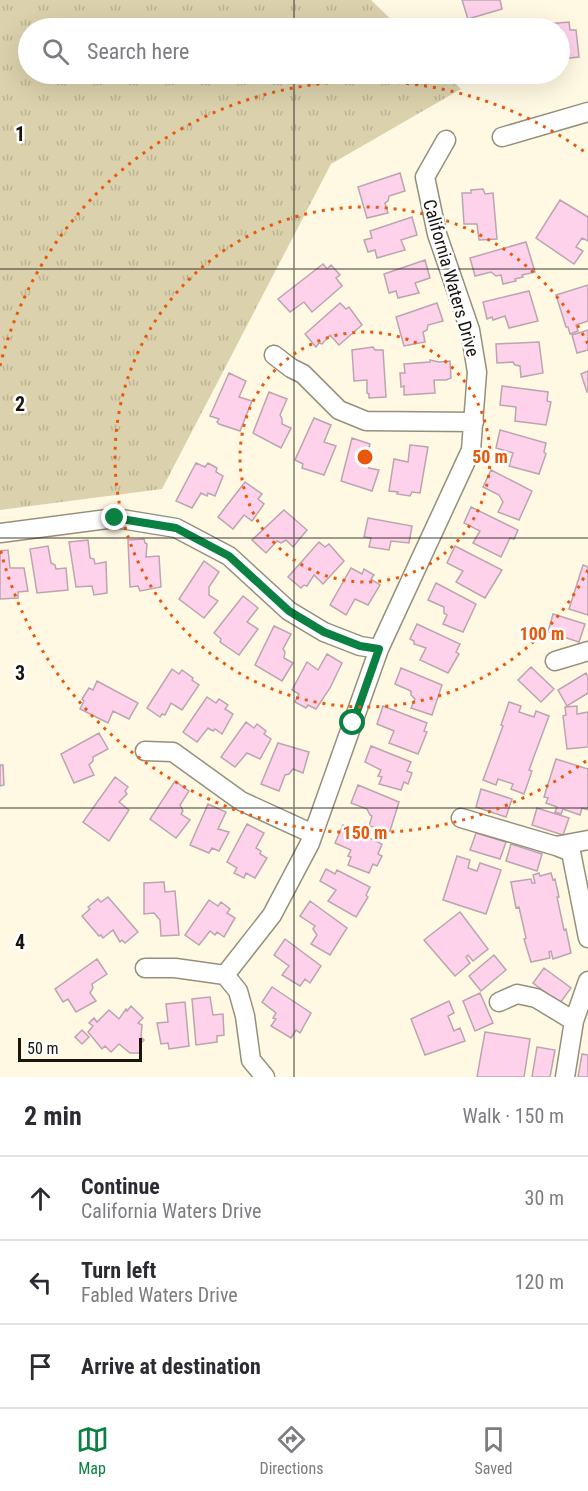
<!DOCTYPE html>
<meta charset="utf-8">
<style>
:root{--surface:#fff;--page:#f7f7f7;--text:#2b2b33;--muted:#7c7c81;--line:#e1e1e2;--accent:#0b8043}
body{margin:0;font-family:"Roboto Condensed",sans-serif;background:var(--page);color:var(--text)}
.scale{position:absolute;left:18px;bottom:15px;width:124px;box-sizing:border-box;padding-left:6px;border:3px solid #17150e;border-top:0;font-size:16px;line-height:21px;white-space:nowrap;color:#17150e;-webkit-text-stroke:4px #fff;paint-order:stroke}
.stop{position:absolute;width:18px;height:18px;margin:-14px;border:4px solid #0b8043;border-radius:50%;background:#fff}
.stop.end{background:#0b8043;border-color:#fff;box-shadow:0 2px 6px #0008}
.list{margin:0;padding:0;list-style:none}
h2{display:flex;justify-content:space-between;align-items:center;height:78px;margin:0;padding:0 24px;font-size:26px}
h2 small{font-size:20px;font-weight:400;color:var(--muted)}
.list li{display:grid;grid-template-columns:39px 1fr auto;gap:18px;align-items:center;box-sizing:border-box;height:84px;padding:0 24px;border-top:2px solid var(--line)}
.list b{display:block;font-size:22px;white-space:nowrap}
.list p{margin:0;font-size:20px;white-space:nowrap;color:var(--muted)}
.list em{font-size:20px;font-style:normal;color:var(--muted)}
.icon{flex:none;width:33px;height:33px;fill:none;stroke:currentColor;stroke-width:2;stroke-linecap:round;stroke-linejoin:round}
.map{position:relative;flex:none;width:588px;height:1077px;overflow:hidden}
.search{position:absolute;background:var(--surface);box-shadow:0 6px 24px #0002;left:18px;right:18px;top:18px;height:66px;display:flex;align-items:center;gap:15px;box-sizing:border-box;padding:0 21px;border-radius:33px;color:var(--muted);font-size:22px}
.sheet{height:330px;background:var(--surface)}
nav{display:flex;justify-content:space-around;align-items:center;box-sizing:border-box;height:84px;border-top:2px solid var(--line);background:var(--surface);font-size:16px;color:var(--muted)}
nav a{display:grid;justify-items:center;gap:3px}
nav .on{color:var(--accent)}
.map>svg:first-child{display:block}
.grass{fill:url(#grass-tufts)}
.building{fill:#ffd2eb;stroke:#baa5b0;stroke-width:1.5}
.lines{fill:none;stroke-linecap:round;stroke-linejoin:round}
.minor-casing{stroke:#95907c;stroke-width:21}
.minor{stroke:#fff;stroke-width:18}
.route{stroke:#0b8043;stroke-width:8}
.grid{fill:none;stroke:#17150e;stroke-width:1.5;stroke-opacity:0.55}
.ring{fill:none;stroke:#e8590c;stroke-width:3;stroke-dasharray:3 6}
.labels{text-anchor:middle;stroke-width:5;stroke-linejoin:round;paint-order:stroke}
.street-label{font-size:18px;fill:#17150e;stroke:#fff}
.grid-label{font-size:20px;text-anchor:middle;font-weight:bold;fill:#17150e;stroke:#fff;stroke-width:5;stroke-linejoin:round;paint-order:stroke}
.centre{fill:#e8590c;stroke:#fff;stroke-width:3}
.ring-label{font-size:18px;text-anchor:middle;font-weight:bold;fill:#e8590c;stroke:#fff;stroke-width:5;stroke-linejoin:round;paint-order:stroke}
</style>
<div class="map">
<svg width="588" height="1077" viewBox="0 0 588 1077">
<defs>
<pattern id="grass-tufts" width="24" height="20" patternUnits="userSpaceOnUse" patternTransform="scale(1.5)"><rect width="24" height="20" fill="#dbd1ac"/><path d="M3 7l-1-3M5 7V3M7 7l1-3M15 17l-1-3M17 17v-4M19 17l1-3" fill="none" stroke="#bbb393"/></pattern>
</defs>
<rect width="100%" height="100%" fill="#fff9e3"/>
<path class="grass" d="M0 0H371L400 28H28V74H446L461 89 331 164 162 489 0 510Z"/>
<path class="building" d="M462 0H500L502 9 468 19Z
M569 22 570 30H576L579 57 560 59V28H547V24Z
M400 173 405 191 389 196 388 201 385 203 388 213 367 218 358 187Z
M483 189 485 194 493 193 497 239 479 240 477 224H464L462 193H471V190Z
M560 200 588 217V241L582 238 576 247 583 251 574 264 536 238Z
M412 217 417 235 401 240 405 250 377 258 375 250 368 252 364 240 372 238 370 231Z
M526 242 535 272 522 275 523 277 515 279 516 281 503 284 501 275 496 276 491 272 475 276 470 258Z
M425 260 430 278 415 283 419 293 398 298 396 291 389 293 384 274Z
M323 264 327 269 331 265 340 275 336 278 342 286 312 312 304 302 290 312 278 299Z
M588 285V321L576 325 578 331 570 334 568 327H566L556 295Z
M529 291 538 321 509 328 505 316 493 320 492 317 487 319 483 302Z
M340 303 346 309 349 307 362 325 339 345 330 335 322 344 319 343 316 347 305 334Z
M437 303 443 321 428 325 427 330 423 332 425 342 404 346 396 317Z
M588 330V350L577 353 572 335Z
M539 342 543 373 521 377 520 366 515 365 513 362 497 363 496 344Z
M373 347 375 350H383L386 397 369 398V394L367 393V380L354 381 352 350Z
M430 360 439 362 450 361 451 378 446 380H434L435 393 404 395V386L401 387 400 373H405L404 364 430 362Z
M588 371V392H587L581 374Z
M229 373 246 381 239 397 252 401 240 431 219 424 217 422 219 419 210 416Z
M502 386 548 392 547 401 551 402 546 425 515 421 516 407 500 405Z
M269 392 287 399 280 415 282 419V424L291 428 281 448 253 433Z
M314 418 331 425 324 442 336 446 324 475 302 468 303 464 295 460Z
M500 430 546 443 544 452 546 454 539 474 509 466 513 453 496 448Z
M352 438 370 444 366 459 368 461 369 468 379 470 372 491 341 481Z
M410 445 428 447 420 493 412 492 410 496 397 494 398 492 389 491 394 459 408 462Z
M196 463 205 467 208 463 217 468 216 472 223 476 215 496 208 493 207 496 201 493 192 508 176 501Z
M491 470 532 491 519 520 498 512 503 502 499 495 483 487Z
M245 482 262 494 258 499 264 504 252 521 244 515 233 529 218 517Z
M471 507 518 530 514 539 510 538 501 557 473 543 480 531 464 523Z
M284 510 307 530 293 547 286 540 281 543 277 541 266 553 252 540Z
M368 518 412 526 409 543 391 541 389 550 369 547 371 538 364 537Z
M144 539 145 543 147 544 146 557 159 556 161 587 140 591 138 586 130 587 128 540Z
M88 540 90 558 94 559 95 564 106 562 107 593 94 595 92 586 76 587 69 542Z
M319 542 325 547 329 544 344 561 323 584 314 575 307 586 304 585 301 588 288 577Z
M48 546 51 563 55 565 56 569 66 568 68 590 37 593 30 549Z
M455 546 502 570 485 598 456 582 463 571 447 563Z
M8 550 10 568H24L28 591 18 592V598L0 599V551Z
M204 561 219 572 209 587V595L218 601 204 618 179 599Z
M583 565 588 567V615L569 609Z
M351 568 362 574 364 569 374 575 371 579 380 585 368 605 355 599 346 615 330 605Z
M436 583 476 604 463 632 443 624 447 615 444 613V607L428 600Z
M243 596 258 608 247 622 258 629 239 655 220 642 221 639 214 633Z
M553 614 585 624 579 642 548 632Z
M417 624 460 644 456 652 459 654 448 673 420 660 426 648 414 644V641L410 639Z
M274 626 291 634 283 649 285 652 284 658 293 663 282 681 255 665Z
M327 654 342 663 330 688 316 709 308 705 306 708 295 702 299 694 292 690 307 662 318 670Z
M531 667 554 689 541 702 518 680Z
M401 668 442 685 432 715 411 708 415 699 411 695V691L395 684Z
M172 669 179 674 182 670 193 678 192 680 199 685 182 710 171 703 165 715 162 714 160 717 147 708Z
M586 673 588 677V693L567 706 558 690Z
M97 681 138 703 129 719 113 711 108 723 80 709 84 701 82 699 89 688 93 690Z
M207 697 216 703 219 699 228 705 225 709 233 714 222 734 215 729 213 731 208 728 197 742 183 732Z
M509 702 521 706 519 712 534 717 536 711 549 716 529 770 532 771 524 794 511 789 513 784 498 779 496 785 483 780 503 726 501 725Z
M383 706 427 723 424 731 427 732 418 754 389 743 394 731 377 724Z
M577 706V714L588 712V747L567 749 563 716 566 715 565 707Z
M246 722 254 728 257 724 266 731 264 734 271 739 260 759 247 753 235 767 221 757Z
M99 733 108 749 93 757V761L89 765 94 775 74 783 61 754Z
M278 743 309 752 303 773 293 769 289 774 285 775 279 791 261 784Z
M371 746 411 762 407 771 412 773 408 784 404 782 401 790 379 784 382 777 378 776 381 770 365 762Z
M556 759 588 769V810L582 808 580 815 563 809 561 814 555 812 557 807 546 803 548 798 544 797Z
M0 765H3L4 785 0 786Z
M115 777 128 787 125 791 127 794 119 802 129 810 109 841 83 822Z
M175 781 189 791 180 805 183 811 181 814 190 820 176 838 150 819Z
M358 785 399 802 390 831 369 826 372 816 370 815 367 809 351 803Z
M481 789 512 799 506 817 476 807Z
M208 804 226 812 218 829 229 832 219 851 212 848 209 853 190 845Z
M537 808 569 818 563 835 532 825Z
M247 824 264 833 256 848 261 851 260 854 267 858 255 878 246 873 244 878 234 873 237 868 227 862Z
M343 825 382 844 378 854 382 856 377 866 373 864 369 873 348 865 351 857 348 856 351 850 335 843Z
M476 833 506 842 500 859 470 850Z
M511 844 542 854 537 871 506 861Z
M457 856 470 860 468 868 477 871 480 863 501 870 486 914 443 900Z
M326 869 335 874 337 870 370 887 366 895 368 897 356 917 328 901 336 890 320 881Z
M539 873 540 876 551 873 553 880 555 879 559 897H557L564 930 566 929 571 953 553 959 551 951 549 952 550 958 531 962 524 939 526 938 519 907 516 908 511 882 531 879 532 883H535L533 875Z
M164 882 165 892 175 891 179 935 161 936 160 920 154 913 144 914V883Z
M108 897 138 932 125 943 122 940 120 942 113 930 103 938 101 935 99 936 82 916 90 909 88 907 98 899 101 902Z
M209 900 218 906 221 902 230 909 227 913 235 918 224 937 217 932 215 935 210 931 199 945 185 935Z
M310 901 347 928 330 955 311 944 317 935 313 929 315 926 300 916Z
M460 912 488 949 473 961 468 955 466 957 470 963 455 976 424 940Z
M285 939 321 966 310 983 305 979 300 986 282 975 289 966 274 955Z
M494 955 506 970 481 991 469 976Z
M97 959 107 974 92 984 93 988 90 993 96 1001 76 1012 68 999 63 1002 55 989Z
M544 968 571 988 560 1003 533 983Z
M272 987 311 1013 300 1033 296 1030 291 1038 271 1026 276 1019 273 1018 276 1013 262 1002Z
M480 993 493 1023 475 1031 463 1001Z
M210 997 213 1015 223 1014 224 1035 217 1036V1042L196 1045 192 999Z
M449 1001 454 1013 448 1016 454 1031 460 1028 465 1041 425 1055 411 1019Z
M185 1002 189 1046 169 1049 168 1043 161 1044 157 1023 168 1022 166 1004Z
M131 1006 143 1018 138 1023 142 1025 141 1037 144 1040 141 1043 140 1053H130L119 1044 111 1052 105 1046 102 1049 88 1032 93 1026 89 1023 94 1018 97 1022 109 1010 119 1019 126 1009 127 1011Z
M82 1030 89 1037 82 1044 75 1037Z
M485 1032 530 1039 524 1077H477Z
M537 1047 555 1050 550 1077H532Z
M582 1054 588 1055V1077H578Z"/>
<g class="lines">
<g class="minor-casing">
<path id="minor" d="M502 137 588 112
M274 355 291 368 303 374 339 410 366 421 474 422
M0 533 115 518 176 528 229 556 289 611 324 632 360 646 379 649
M555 661 588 651
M145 751 173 752 241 801 313 834
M461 818 556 846 588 840
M556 846 571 852 588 938
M145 968H175L225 975
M225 975 272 915 310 843 379 649 471 450 477 372 470 330 437 234 425 177 446 140
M225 975 238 991 245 1016 251 1060 265 1077
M499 1002 517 994 536 998 574 1021
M565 1077 574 1021 588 981"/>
</g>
<use href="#minor" class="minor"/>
</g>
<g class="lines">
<path class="route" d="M115 518 176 528 229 556 289 611 324 632 360 646 379 649 353 723"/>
</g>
<path class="grid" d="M294 0V28M294 74V1077M0 269H588M0 538H588M0 808H588"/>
<g class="ring">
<circle cx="365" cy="457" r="125"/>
<path d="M588 570A250 250 0 1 1 588 344"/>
<path d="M586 761A376 376 0 0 1 0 548M0 366A376 376 0 0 1 586 153"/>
</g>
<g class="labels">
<g class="street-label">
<text transform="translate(451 278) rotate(74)" y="6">California Waters Drive</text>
</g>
</g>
<g class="grid-label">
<text x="20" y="141">1</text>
<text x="20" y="411">2</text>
<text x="20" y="680">3</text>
<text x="20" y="949">4</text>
</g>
<circle cx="365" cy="457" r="9" class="centre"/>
<g class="ring-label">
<text x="490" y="463">50 m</text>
<text x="542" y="640">100 m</text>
<text x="365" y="839">150 m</text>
</g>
</svg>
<div class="scale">50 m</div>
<div class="stop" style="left:353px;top:723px"></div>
<div class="stop end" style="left:115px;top:518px"></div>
<div class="search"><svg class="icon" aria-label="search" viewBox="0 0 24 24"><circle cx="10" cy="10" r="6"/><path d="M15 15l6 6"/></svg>Search here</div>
</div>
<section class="sheet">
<h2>2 min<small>Walk · 150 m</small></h2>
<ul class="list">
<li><svg class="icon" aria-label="ahead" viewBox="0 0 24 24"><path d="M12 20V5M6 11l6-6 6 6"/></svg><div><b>Continue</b><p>California Waters Drive</p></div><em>30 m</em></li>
<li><svg class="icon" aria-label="left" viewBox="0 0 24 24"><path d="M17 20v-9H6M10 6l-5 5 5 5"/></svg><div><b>Turn left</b><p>Fabled Waters Drive</p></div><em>120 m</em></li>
<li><svg class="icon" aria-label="arrive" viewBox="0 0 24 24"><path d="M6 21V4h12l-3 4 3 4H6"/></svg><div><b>Arrive at destination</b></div></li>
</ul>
</section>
<nav>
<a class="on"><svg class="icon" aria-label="map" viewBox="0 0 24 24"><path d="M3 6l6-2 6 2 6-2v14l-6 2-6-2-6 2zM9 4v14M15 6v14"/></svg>Map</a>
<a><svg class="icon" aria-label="directions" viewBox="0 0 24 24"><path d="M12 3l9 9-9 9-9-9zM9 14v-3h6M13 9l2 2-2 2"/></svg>Directions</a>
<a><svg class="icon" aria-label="saved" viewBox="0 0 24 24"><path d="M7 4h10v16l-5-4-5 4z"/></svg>Saved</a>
</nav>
